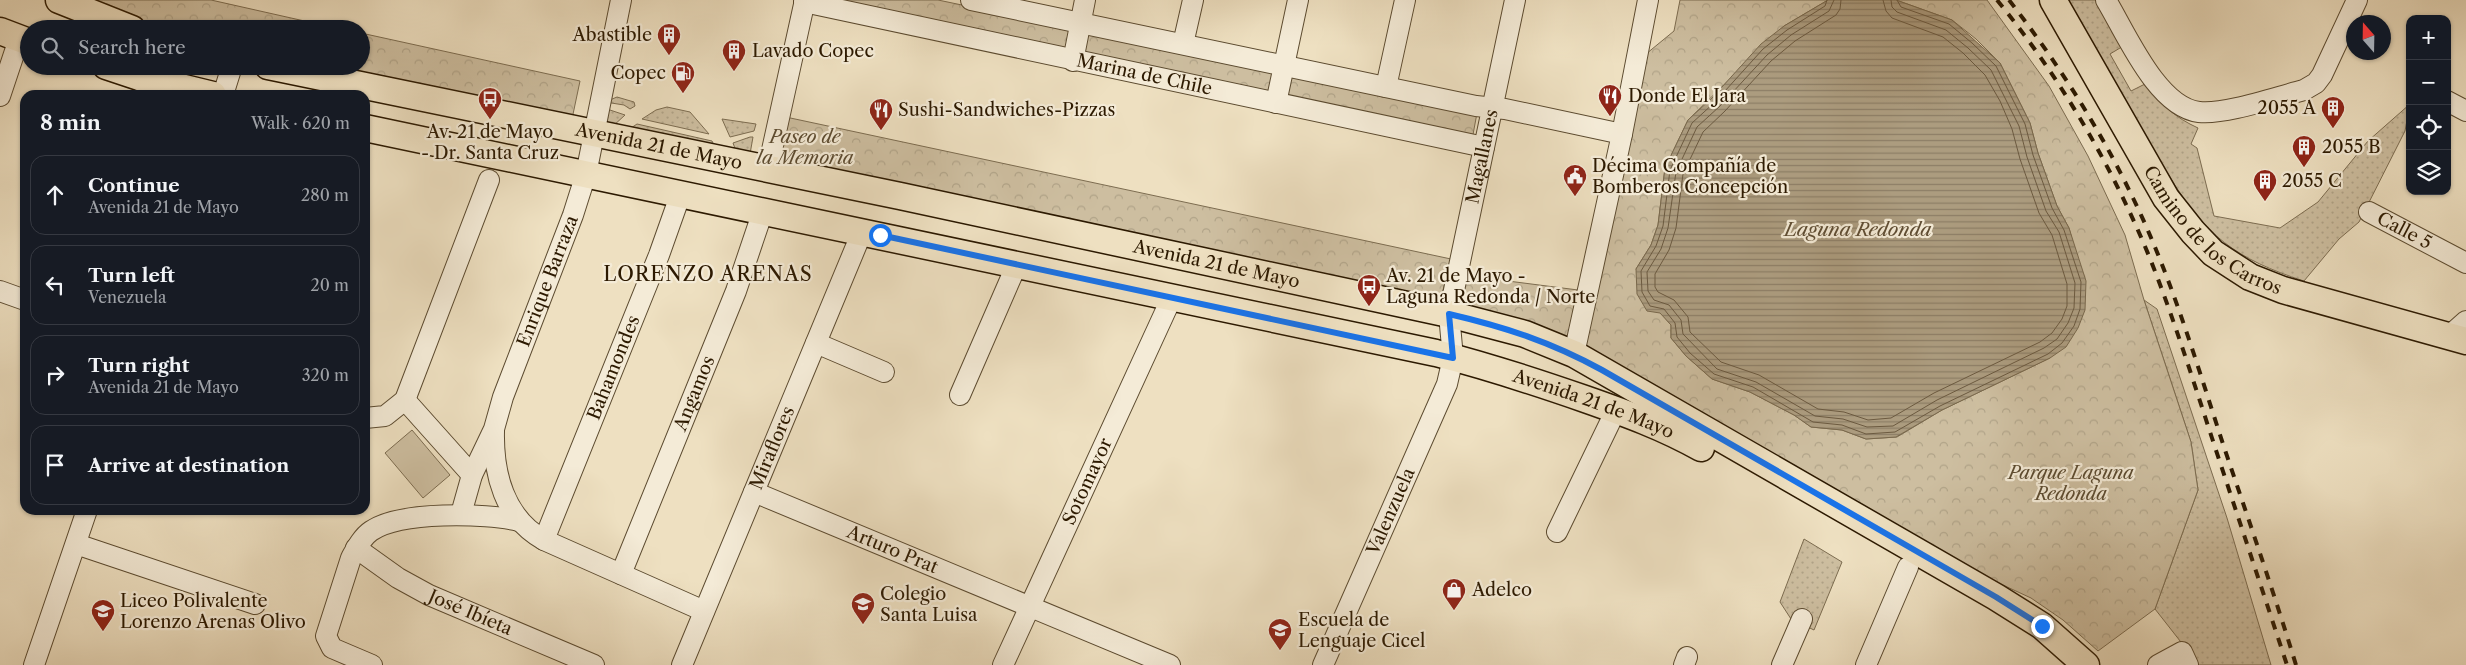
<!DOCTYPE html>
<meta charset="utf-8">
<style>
:root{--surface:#171b24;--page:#20242c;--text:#f1f3f6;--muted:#9ea1a6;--line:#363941}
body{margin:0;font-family:"Libre Caslon Text",serif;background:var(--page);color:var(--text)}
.controls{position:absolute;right:15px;top:15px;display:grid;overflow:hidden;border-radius:10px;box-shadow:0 1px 4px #0004}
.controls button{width:45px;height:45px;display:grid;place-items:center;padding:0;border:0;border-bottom:1px solid var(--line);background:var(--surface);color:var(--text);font:25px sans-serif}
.compass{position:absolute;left:2346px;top:15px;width:45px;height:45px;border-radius:50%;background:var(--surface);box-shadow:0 1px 4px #0004;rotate:340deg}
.stop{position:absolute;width:15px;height:15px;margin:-11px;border:4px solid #1a73e8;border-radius:50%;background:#fff}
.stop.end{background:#1a73e8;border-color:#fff;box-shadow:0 1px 5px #0008}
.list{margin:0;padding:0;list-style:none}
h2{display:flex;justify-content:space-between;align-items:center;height:65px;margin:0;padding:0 20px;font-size:21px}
h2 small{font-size:16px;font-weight:400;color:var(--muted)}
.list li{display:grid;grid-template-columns:32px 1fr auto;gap:15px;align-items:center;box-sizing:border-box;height:80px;margin:0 10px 10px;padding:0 10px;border:1px solid var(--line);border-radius:15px}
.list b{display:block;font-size:19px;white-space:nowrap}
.list p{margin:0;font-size:16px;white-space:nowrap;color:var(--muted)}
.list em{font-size:16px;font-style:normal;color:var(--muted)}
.icon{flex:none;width:28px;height:28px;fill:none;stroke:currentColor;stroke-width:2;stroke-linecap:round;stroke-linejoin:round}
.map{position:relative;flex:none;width:2466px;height:665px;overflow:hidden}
.search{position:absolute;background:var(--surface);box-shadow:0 1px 4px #0004;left:20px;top:20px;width:350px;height:55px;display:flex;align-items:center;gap:12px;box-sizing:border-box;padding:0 18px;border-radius:28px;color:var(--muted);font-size:19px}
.panel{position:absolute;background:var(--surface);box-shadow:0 1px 4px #0004;left:20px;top:90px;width:350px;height:425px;border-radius:15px}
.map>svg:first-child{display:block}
.grass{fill:url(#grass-dots);stroke:#7c6c50}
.park{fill:url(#park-crowns);stroke:#7c6c50}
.pitch{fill:#cdbea0;stroke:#7c6c50}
.water{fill:url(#water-rules);stroke:#79684c}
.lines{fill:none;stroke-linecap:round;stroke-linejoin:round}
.shore{stroke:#6c5a40;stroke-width:1}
.minor-casing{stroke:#5c4b30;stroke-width:22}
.major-casing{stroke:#2c1900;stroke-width:29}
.minor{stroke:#f4ebd7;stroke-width:20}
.major{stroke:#eee0c1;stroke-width:26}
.rail{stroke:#2c1900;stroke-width:4;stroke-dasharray:9 9;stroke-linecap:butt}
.route{stroke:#1a73e8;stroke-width:6}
.labels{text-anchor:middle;stroke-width:4.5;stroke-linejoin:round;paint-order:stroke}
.poi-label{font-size:18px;fill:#2c1900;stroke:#f4ebd7;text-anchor:start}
.street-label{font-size:18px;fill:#2c1900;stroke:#f4ebd7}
.park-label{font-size:18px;font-style:italic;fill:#5c4b30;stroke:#f4ebd7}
.water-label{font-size:19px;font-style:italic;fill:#5f4d33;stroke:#f4ebd7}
.quarter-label{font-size:20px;letter-spacing:1px;fill:#2c1900;stroke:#f4ebd7}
</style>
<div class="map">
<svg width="2466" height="665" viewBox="0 0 2466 665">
<defs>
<pattern id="grass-dots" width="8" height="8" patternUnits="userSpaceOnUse" patternTransform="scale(1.25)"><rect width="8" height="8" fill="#cdbea0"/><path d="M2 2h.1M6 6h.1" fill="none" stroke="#b0a388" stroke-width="1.8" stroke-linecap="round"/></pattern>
<pattern id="park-crowns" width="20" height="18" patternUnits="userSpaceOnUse" patternTransform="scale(1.25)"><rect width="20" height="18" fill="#cdbea0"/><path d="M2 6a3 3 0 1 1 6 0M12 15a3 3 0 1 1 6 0" fill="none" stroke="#b0a388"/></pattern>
<pattern id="water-rules" width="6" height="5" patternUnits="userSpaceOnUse" patternTransform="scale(1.25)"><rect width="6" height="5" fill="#ac9c7f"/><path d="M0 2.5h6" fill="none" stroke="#8c7e66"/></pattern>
</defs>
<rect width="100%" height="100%" fill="#eee0c1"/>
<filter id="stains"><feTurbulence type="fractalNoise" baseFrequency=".004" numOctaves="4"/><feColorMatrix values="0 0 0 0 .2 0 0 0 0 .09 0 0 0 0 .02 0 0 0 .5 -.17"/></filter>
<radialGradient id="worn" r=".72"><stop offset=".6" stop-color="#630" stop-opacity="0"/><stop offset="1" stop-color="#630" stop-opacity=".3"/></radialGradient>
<path class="grass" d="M2065 0H2097L2125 45 2110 54 2131 91 2147 83C2159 104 2176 118 2198 128L2191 144 2197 148 2214 216 2280 228 2318 202 2368 141 2410 104 2405 131 2359 222 2339 239 2304 281C2236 259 2205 236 2168 174L2166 177Z
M617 97 634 102 635 106 630 109 624 105 605 102Z
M601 107 625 115 612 127 597 124Z
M667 107 690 112 709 134 642 119 656 110Z
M722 119 756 124 754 131 730 137Z
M637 124 712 141 714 145 631 128Z
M750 137H753L750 154 736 151 733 143Z
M2144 300 2157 309 2227 518 2271 665H2195L2184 646 2155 609 2198 490 2191 442Z
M1804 539 1842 562 1814 630 1791 619 1780 602Z"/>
<path class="park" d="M83 0H211L340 29H165Z
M811 0H938L1477 113 1472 140Z
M1680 0H1828L1784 26 1688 120 1665 168 1658 225 1651 245 1636 269 1660 312 1671 325V338L1686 356 1712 379 1750 392 1794 415 1811 427 1842 430 1866 439 1897 437 1942 410 2050 358 2076 254 2069 228 2057 206 2038 153 2030 123 2000 63 1976 39 1952 20 1896 0H1987L2049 86 2088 156 2125 235 2144 300 2191 442 2198 490 2155 609 2098 651 2063 620 2031 598 1990 579 1895 526 1583 348 1635 63 1674 31Z
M361 33 580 81 572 119 317 66H361Z
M781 116 1451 259 1442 294 1435 300 786 170 775 154Z
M1461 275 1578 290 1568 339 1453 307Z"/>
<path class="pitch" d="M412 430 450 475 423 498 385 453Z"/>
<path class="water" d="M1828 0H1896L1952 20 2000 63 2030 123 2038 153 2057 206 2069 228 2086 281 2085 310 2078 328 2066 347 2050 358 1942 410 1896 437 1866 439 1842 430 1811 427 1794 415 1750 392 1712 379 1686 356 1671 338V325L1660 313 1647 311 1637 294 1636 269 1651 245 1658 225 1665 168 1688 120 1712 98 1761 44 1784 26Z"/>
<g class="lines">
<path class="shore" d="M1827 0 1825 6 1787 30 1763 49 1715 102 1692 123 1670 170 1663 226 1656 246 1641 271 1642 292 1650 306 1664 309 1675 323 1677 337 1690 353 1714 374 1753 387 1813 422 1842 425 1866 434 1895 432 1940 406 2048 354 2062 343 2074 326 2080 309 2081 282 2064 230 2052 208 2033 155 2025 124 1996 66 1972 43 1949 24 1901 7 1897 0
M1834 0 1829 11 1791 35 1767 55 1720 106 1697 127 1676 172 1668 228 1661 249 1647 272 1648 291 1654 300 1669 305 1681 320 1683 334 1717 369 1756 382 1815 416 1843 419 1867 427 1893 426 1937 400 2044 348 2057 339 2068 323 2074 308 2075 283 2059 232 2046 211 2027 157 2019 126 1991 70 1968 48 1946 30 1897 12 1892 7 1891 0
M1841 0 1840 9 1836 15 1795 41 1771 61 1725 111 1703 132 1683 174 1676 228 1669 250 1655 274V287L1658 292 1674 300 1688 317 1690 332 1721 362 1759 375 1818 409 1844 412 1868 420 1891 418 1934 393 2040 342 2052 333 2062 319 2067 306V284L2052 235 2039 213 2020 159 2012 129 2000 101 1985 75 1963 53 1943 37 1892 18 1886 11 1883 0"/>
<g class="minor-casing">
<g id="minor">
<path d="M971 0 1476 106 1505 109 1622 134"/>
<path d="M2106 0C2126 33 2157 107 2199 112 2225 115 2276 97 2304 90L2316 83 2322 75 2357 0"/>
<path id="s1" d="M804 2 1484 147"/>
<path d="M1183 44 1193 0"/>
<path d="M1073 61 1085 0"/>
<path d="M1386 87 1405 0"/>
<path d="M223 95 232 66"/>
<path d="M0 96 19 39"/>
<path d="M2447 101 2466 111"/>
<path d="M1276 103 1298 0"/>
<path d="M775 170 772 150 805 0"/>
<path id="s2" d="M2369 212 2466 263"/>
<path d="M0 291 25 300"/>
<path d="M2448 337 2466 321"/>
<path d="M816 343 884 372"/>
<path d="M1574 354 1622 134 1648 0"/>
<path d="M960 395 1017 264"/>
<path d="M405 400 472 475"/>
<path d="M365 418 385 416 405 400 489 180"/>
<path d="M494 431C493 473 504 518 544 540L704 611"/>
<path id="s3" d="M754 492 1170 665"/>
<path id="s4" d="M461 514 472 475 494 429 503 397 573 215 586 174 621 0"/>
<path d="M1557 532 1616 410"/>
<path id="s5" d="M544 540 659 255 681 193"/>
<path d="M76 544 255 604"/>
<path id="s6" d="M356 548 398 578 429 595 594 665"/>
<path id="s7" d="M621 574 736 291 763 211"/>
<path d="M34 665 87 510"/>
<path d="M372 665 332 648 326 636 351 558C356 549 362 537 371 531 400 511 485 513 519 521"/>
<path id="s8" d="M682 665 862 232"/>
<path id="s9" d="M1003 665 1172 297"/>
<path id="s10" d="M1323 665 1447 384 1453 358 1449 314 1515 0"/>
<path d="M1684 665 1687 657"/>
<path d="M1782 665 1802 619"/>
<path d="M1866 665 1908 567"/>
<path d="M2158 665 2182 652 2188 665"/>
</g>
</g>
<g class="major-casing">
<g id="major">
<path d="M59 0 132 29"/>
<path id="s11" d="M2053 0 2166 198 2193 232 2213 253 2250 277 2283 290 2466 341"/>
<path d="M0 31 29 42"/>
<path d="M106 66 139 77 213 95"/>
<path id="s12" d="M268 66 900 196 1449 314 1525 334 1574 354 1996 597 2042 626 2086 665"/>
<path id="s13" d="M365 128 1436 353C1487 366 1536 382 1585 399 1625 413 1664 427 1701 448"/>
</g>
</g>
<use href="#minor" class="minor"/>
<use href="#major" class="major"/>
<path class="rail" d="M1997 0C2060 77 2111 164 2149 256 2173 316 2192 377 2212 438 2237 514 2262 589 2287 665
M2009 0C2057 62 2099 127 2133 198 2172 278 2197 365 2225 450 2249 521 2274 593 2296 665"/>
</g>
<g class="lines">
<path class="route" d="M880 235 1453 358 1449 314C1505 327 1551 342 1602 370L1996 597 2042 626"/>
</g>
<defs>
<g id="building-pin" transform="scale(1.25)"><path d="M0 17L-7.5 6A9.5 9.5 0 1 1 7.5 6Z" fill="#8f2418" stroke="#f4ebd7"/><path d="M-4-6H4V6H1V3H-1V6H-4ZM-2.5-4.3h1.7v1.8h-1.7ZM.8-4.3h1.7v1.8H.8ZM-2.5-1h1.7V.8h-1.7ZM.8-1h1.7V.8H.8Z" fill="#fff"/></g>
<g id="fuel-pin" transform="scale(1.25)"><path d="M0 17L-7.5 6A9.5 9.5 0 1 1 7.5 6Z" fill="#8f2418" stroke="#f4ebd7"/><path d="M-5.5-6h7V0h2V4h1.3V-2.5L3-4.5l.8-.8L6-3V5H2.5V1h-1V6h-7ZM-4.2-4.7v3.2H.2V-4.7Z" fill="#fff"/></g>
<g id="restaurant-pin" transform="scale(1.25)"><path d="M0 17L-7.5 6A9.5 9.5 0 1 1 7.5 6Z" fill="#8f2418" stroke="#f4ebd7"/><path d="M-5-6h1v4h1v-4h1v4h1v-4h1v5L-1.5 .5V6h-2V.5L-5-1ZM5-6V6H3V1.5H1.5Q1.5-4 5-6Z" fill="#fff"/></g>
<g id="bus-pin" transform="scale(1.25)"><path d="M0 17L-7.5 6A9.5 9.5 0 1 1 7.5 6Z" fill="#8f2418" stroke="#f4ebd7"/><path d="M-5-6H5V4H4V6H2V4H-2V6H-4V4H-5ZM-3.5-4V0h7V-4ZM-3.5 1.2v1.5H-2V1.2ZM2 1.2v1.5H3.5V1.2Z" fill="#fff"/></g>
<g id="civic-pin" transform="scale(1.25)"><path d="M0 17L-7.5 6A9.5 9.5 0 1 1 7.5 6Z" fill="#8f2418" stroke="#f4ebd7"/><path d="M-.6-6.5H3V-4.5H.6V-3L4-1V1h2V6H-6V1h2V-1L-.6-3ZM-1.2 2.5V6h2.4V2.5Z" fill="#fff"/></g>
<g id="shop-pin" transform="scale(1.25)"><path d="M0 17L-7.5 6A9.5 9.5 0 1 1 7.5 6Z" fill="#8f2418" stroke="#f4ebd7"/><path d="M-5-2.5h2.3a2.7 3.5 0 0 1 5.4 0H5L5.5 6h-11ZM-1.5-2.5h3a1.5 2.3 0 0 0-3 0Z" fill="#fff"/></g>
<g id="school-pin" transform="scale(1.25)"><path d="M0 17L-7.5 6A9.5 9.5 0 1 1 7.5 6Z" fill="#8f2418" stroke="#f4ebd7"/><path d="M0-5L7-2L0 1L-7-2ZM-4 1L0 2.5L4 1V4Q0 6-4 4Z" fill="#fff"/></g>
</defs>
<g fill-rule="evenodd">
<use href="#building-pin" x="669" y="35"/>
<use href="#building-pin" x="734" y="51"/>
<use href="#fuel-pin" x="683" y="73"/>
<use href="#restaurant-pin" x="1610" y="96"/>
<use href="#bus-pin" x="490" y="99"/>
<use href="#building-pin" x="2333" y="108"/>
<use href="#restaurant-pin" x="881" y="110"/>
<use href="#building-pin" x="2304" y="147"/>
<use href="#civic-pin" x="1575" y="176"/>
<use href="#building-pin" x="2265" y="181"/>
<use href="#bus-pin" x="1369" y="286"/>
<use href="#shop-pin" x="1454" y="590"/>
<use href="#school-pin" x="863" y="604"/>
<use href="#school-pin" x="103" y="611"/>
<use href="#school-pin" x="1280" y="630"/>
</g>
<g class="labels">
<g class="poi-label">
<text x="652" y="41" text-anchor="end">Abastible</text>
<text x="752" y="57">Lavado Copec</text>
<text x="666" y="79" text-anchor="end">Copec</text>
<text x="1628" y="102">Donde El Jara</text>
<text x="2316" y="114" text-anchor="end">2055 A</text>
<text x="898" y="116">Sushi-Sandwiches-Pizzas</text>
<text x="490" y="138" text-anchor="middle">Av. 21 de Mayo<tspan x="490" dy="21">- Dr. Santa Cruz</tspan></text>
<text x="2322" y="153">2055 B</text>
<text x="1592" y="172">Décima Compañía de<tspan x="1592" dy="21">Bomberos Concepción</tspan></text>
<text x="2282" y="187">2055 C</text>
<text x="1386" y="282">Av. 21 de Mayo -<tspan x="1386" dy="21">Laguna Redonda / Norte</tspan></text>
<text x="1472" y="596">Adelco</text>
<text x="880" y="600">Colegio<tspan x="880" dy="21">Santa Luisa</tspan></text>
<text x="120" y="607">Liceo Polivalente<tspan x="120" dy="21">Lorenzo Arenas Olivo</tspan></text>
<text x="1298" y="626">Escuela de<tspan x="1298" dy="21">Lenguaje Cicel</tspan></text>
</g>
<g class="street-label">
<text dy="6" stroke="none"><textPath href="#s1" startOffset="348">Marina de Chile</textPath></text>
<text dy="6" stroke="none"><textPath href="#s12" startOffset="399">Avenida 21 de Mayo</textPath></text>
<text dy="6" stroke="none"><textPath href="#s10" startOffset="539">Magallanes</textPath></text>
<text dy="6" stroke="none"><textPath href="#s11" startOffset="285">Camino de los Carros</textPath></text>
<text dy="6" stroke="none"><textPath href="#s2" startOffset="40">Calle 5</textPath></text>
<text dy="6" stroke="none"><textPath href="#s12" startOffset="969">Avenida 21 de Mayo</textPath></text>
<text dy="6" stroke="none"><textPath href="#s4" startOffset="249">Enrique Barraza</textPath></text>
<text dy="6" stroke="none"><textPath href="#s5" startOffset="186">Bahamondes</textPath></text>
<text dy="6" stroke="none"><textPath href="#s7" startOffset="195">Angamos</textPath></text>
<text dy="6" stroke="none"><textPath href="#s13" startOffset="1260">Avenida 21 de Mayo</textPath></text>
<text dy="6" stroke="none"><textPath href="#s8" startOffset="235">Miraflores</textPath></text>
<text dy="6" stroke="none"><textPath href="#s9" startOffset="202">Sotomayor</textPath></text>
<text dy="6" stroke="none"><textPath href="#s10" startOffset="168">Valenzuela</textPath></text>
<text dy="6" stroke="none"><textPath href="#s3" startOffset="150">Arturo Prat</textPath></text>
<text dy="6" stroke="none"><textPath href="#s6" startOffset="132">José Ibíeta</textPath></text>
</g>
<g class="park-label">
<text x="805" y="143">Paseo de<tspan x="805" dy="21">la Memoria</tspan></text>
<text x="2071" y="479">Parque Laguna<tspan x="2071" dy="21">Redonda</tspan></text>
</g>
<g class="water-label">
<text x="1858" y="236">Laguna Redonda</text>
</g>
<g class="quarter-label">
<text x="708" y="281">LORENZO ARENAS</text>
</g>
</g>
<rect width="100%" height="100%" filter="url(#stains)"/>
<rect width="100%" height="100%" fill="url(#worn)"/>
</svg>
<div class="controls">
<button>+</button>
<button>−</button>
<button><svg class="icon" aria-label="locate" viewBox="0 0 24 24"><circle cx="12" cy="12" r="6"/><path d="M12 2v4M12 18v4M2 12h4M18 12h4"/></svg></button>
<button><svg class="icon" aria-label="layers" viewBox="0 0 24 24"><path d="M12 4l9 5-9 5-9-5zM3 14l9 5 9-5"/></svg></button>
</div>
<svg class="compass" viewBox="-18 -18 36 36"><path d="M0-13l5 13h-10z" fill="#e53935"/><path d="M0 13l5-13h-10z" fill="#9ea1a6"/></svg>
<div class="stop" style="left:880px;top:235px"></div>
<div class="stop end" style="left:2042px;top:626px"></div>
<div class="search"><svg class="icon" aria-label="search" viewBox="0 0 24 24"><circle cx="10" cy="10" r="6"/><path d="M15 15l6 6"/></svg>Search here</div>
<section class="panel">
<h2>8 min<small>Walk · 620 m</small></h2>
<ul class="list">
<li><svg class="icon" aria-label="ahead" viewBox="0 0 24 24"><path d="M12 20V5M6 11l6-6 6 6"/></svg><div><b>Continue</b><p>Avenida 21 de Mayo</p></div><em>280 m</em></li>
<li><svg class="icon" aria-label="left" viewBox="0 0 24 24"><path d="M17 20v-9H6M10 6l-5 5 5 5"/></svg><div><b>Turn left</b><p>Venezuela</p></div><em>20 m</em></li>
<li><svg class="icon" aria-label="right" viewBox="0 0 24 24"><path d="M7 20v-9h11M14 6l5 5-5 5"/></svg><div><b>Turn right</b><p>Avenida 21 de Mayo</p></div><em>320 m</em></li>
<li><svg class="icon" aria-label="arrive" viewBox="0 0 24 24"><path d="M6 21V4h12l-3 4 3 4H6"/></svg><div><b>Arrive at destination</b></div></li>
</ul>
</section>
</div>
